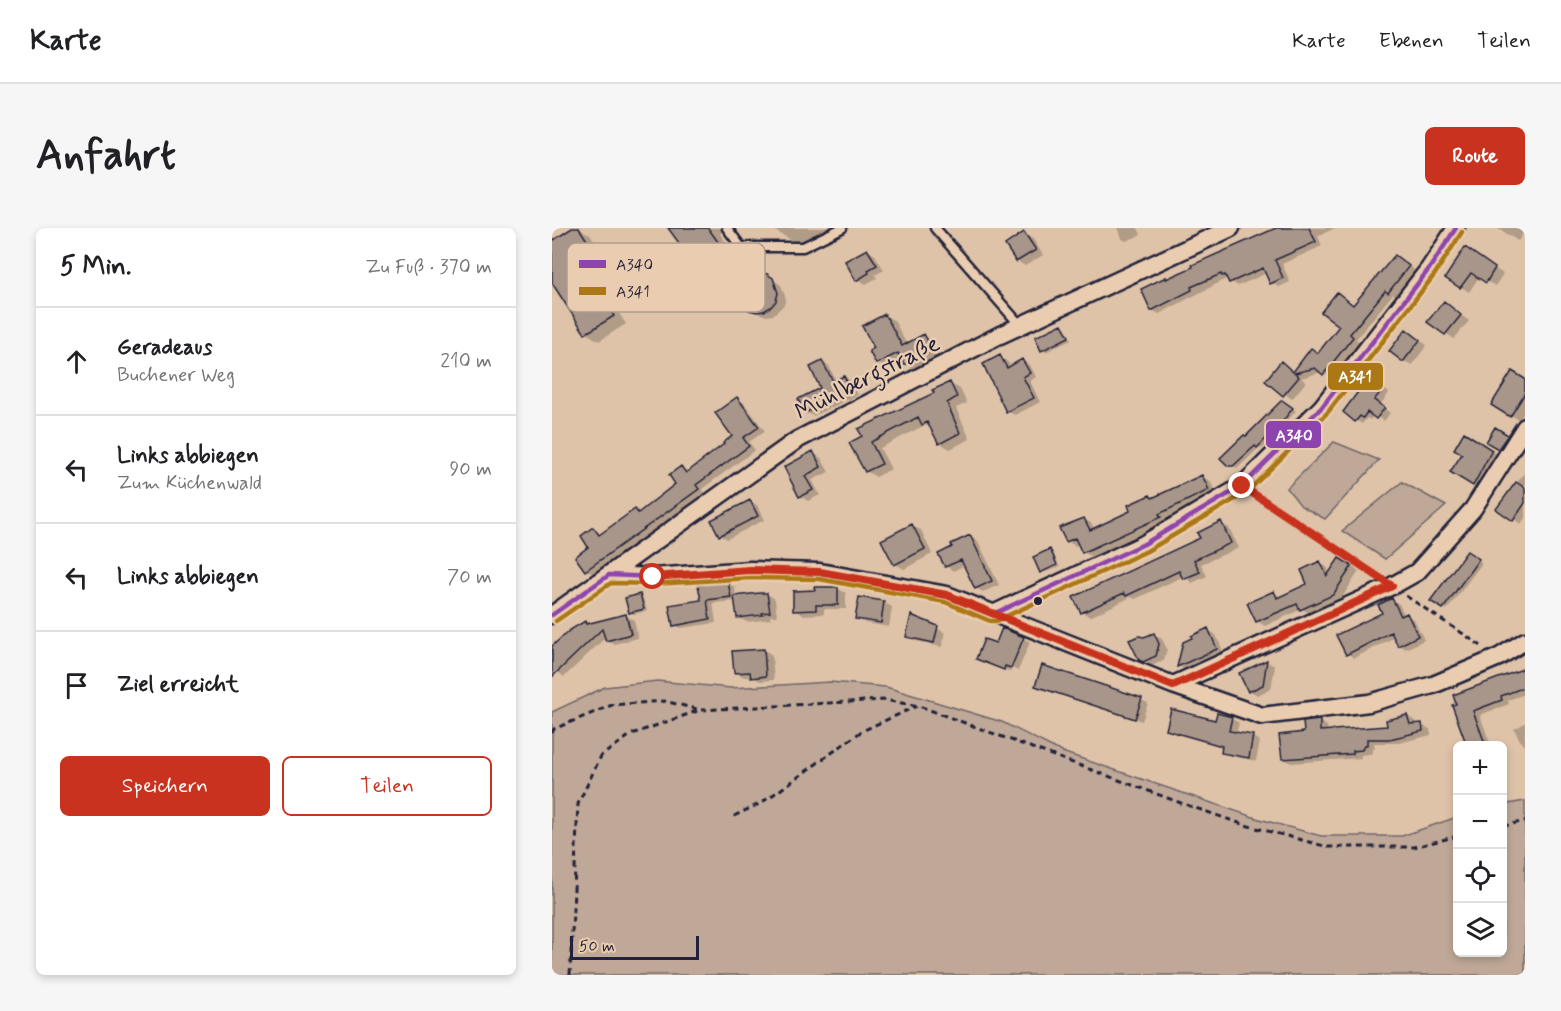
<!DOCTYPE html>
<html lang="de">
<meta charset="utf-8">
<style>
:root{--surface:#fff;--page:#f6f6f6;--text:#202124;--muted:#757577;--line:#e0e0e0;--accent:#c8321e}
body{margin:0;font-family:Mynerve,sans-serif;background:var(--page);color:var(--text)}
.controls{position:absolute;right:18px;bottom:18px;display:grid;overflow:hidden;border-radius:9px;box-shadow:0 3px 9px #0003}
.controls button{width:54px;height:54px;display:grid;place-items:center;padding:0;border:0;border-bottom:2px solid var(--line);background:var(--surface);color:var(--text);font:30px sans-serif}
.scale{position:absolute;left:18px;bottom:15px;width:129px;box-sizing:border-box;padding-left:6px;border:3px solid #22223b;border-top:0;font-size:16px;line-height:21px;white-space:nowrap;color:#22223b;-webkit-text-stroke:4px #eacdb0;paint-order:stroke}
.stop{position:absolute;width:18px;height:18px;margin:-14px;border:4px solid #c8321e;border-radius:50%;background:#fff}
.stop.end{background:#c8321e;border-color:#fff;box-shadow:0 2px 6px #0008}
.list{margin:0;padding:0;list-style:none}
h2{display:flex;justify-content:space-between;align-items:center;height:78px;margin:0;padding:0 24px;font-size:26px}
h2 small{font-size:20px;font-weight:400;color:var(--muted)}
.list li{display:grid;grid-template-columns:39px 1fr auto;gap:18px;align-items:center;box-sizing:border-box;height:108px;padding:0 24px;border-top:2px solid var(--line)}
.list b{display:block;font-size:22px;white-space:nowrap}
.list p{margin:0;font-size:20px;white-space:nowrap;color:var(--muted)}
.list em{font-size:20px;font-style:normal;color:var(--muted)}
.actions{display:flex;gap:12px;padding:18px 24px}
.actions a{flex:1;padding:14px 0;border:2px solid var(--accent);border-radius:9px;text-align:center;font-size:21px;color:var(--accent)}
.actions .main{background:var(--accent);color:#fff}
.icon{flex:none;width:33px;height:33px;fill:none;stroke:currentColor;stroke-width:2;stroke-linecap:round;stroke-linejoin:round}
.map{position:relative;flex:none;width:973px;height:747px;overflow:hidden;border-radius:9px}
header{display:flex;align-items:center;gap:36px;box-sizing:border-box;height:84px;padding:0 30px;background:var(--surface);border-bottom:2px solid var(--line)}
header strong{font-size:28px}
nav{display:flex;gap:33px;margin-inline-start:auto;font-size:21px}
.intro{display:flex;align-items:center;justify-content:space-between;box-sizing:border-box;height:144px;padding:0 36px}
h1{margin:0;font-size:42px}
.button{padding:15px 27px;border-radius:9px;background:var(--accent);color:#fff;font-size:21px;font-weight:700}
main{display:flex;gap:36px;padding:0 36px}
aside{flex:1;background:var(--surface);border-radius:9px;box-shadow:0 3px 9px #0003}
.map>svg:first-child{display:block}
.green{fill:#bfa897;stroke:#706569;stroke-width:1.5}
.shadow{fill:#0003}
.building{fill:#a9968a;stroke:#22223b;stroke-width:1.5}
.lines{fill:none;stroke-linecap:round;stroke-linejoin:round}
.service-casing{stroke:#22223b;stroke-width:13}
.minor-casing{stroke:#22223b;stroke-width:21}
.path{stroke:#22223b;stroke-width:3;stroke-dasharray:6 4.5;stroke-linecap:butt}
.service{stroke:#eacdb0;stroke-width:8}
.minor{stroke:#eacdb0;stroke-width:16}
.bus-1-casing{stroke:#eacdb0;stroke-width:9}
.bus-2-casing{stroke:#eacdb0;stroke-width:9}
.bus-1{stroke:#8e44ad;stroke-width:4.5}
.bus-2{stroke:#ac7815;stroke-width:4.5}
.route{stroke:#c8321e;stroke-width:8}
.bus-dot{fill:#22223b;stroke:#eacdb0;stroke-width:2}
.labels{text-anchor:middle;stroke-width:5;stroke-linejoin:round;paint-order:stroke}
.street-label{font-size:24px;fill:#22223b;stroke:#eacdb0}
.key{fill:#eacdb0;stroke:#ae9a8d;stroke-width:1.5}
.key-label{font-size:16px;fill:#22223b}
.line-badge{stroke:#eacdb0;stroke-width:2}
.badge-label{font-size:16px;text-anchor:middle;font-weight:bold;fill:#fff}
</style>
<header>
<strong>Karte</strong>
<nav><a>Karte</a><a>Ebenen</a><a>Teilen</a></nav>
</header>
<div class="intro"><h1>Anfahrt</h1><a class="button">Route</a></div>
<main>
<aside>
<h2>5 Min.<small>Zu Fuß · 370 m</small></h2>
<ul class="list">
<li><svg class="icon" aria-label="ahead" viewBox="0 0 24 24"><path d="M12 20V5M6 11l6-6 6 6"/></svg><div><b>Geradeaus</b><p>Buchener Weg</p></div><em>210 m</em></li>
<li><svg class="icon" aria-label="left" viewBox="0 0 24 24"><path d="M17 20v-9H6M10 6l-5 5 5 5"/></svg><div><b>Links abbiegen</b><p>Zum Küchenwald</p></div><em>90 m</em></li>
<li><svg class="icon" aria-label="left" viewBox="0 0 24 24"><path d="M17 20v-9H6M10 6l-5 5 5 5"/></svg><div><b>Links abbiegen</b></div><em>70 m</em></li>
<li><svg class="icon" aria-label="arrive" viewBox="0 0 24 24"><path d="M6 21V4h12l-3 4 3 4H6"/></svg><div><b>Ziel erreicht</b></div></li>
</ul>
<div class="actions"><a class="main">Speichern</a><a>Teilen</a></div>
</aside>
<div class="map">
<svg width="973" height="747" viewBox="0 0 973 747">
<rect width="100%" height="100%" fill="#dec3a9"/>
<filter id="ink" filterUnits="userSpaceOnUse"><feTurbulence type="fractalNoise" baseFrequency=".0167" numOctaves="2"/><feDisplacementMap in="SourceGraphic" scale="12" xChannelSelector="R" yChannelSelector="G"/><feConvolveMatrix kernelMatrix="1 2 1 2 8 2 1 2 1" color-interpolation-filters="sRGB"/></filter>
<g filter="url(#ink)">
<path class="green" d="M782 214 827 232 773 291 749 278 735 260Z
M850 254 894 278 833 331 790 303Z
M105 453 179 460 278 454 334 459 450 494 510 524 704 590 769 608H850L905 589 906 724H951V577L973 573V747H0V484L53 459Z"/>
<path class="shadow" d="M23 0 38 6 50 25 34 35 74 96 47 113 34 105 0 52V15Z
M118 0H168L171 4 168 6 194 41 170 59 155 50Z
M222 0H275V4L248 17 225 4Z
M565 0H586L589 7 574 13 570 11Z
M731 0H783L766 8 770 18 730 36 738 54 727 59 719 55 715 45 686 58 678 53 676 50 607 86 600 82 615 52Z
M945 0H973V3L966 13Z
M472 6 481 11 491 27 473 38 465 33Z
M315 22 323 27 332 42 323 47 325 50 314 56 305 51Z
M921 26 951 46 943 58 927 49 917 64 895 50Z
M844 29 864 43 844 68 841 66 804 111 808 114 780 150 770 144 749 150 754 154 740 171 715 153 729 135 742 144 767 126 789 98 786 66 802 78Z
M214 47 229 57 234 71 232 77 221 87 214 88 198 81Z
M892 75 917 93 902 111 877 93Z
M333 88 342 92 355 117 372 108 381 113 388 127 362 140 353 136 351 131 334 140 325 135 324 121Z
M510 97 514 100 519 111 494 124 490 122Z
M862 108 875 117 860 137 852 133Z
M448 129 456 134 459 140 470 133 478 137 484 149 478 153 488 174 463 187 455 183Z
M270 134 277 138 284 153 292 149 299 153 306 167 261 188 254 184 270 160Z
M960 145 973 152V183L967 192 959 187Z
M824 154 837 165 828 177 838 185 832 193 822 187 818 192 815 190 810 196 804 192Z
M397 155 408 161 415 175 404 180 418 211 398 221 388 215 382 202 373 197 328 220 339 241 324 249 314 243 299 215 384 166Z
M185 171 192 175 213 203 197 214 203 222 150 261 153 265 41 346 34 342 41 301 50 307 83 283 87 286 125 256 129 240 137 244 182 208Z
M734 176 744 183 710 221 707 220 686 240 677 237 695 210Z
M944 201 958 210 951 222 936 213Z
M912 206 948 228 930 262 901 244 912 226Z
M261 225 269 230 277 244 260 252 268 267 256 273 248 268 234 239Z
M973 244V290L969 296 946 280Z
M650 248 658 253 665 267 614 290 616 293 540 329 531 324 528 315 523 318 515 313 532 291 540 296 542 301 580 284 598 268 602 270Z
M198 273 205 277 212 292 175 311 168 307Z
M669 295 677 300 687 320 649 336 655 348 640 355 632 348 583 371 579 369 538 389 530 384 650 310Z
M360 298 369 302 380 326 352 341 343 336Z
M418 309 426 313 447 357 431 364 424 360 413 337 401 343 394 338Z
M498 322 501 324 506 335 489 342Z
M919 327 930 335 895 382 881 372Z
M787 332 807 343 789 371 757 385 750 381 713 398 705 393 722 365 730 369 757 357 768 335 775 339 778 345Z
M507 337 508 339 491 345Z
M176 356 183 359 184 369 215 366 223 371 225 388H218L219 391 195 394 186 390 184 373 161 375 164 395 129 400 122 397 150 373Z
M285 360 294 365V381H272V386L251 387 243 382Z
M88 368 91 370 95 383 82 386 78 384Z
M840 372 847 376 853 388 862 391 872 412 854 421 847 417 843 409 802 430 795 425 832 385Z
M331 374 340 379 337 399 313 395 304 390Z
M74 388 82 392 86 410 62 416 55 412 54 409 12 449 0 439V434L32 395 36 397Z
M385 400 393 405 390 419 364 413 356 408Z
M656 402 664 407 672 425 634 442 626 438Z
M602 407 610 411 615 421 612 432 600 438 588 431 592 411Z
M471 410 478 414 466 443 460 440 459 444 426 431 445 417Z
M212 422 220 427 222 452 208 453 200 449H192L183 444Z
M715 434 723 438 719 461 705 467 697 462 689 445Z
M972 439 973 466 956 472 957 476 928 487 939 518H906V515L915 512 902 478Z
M492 461 589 472 596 475 590 493Z
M855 488 863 493 864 497H869L878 501 879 507 847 515H822L823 521H821L819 526 809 527V530L739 535 731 530 767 493 775 498 776 504 837 499Z
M679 490 687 495 684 506 701 509 708 513 704 533 678 528 671 524V519L623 506 615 502Z
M973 495V518L970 516 962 501Z"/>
<path class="building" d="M20 0H27L38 17 23 27 62 88 33 106 0 55V13Z
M116 0H156L180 33 154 52Z
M724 0H757L764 14 723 32 731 50 718 56 711 40 677 55 673 47 670 48 669 46 639 59 640 62 599 83 589 61 614 49V51L641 39 640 37Z
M472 4 484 22 464 34 453 17Z
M913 19 943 40 934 55 919 45 908 60 893 50Z
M315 21 325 37 316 42 317 45 304 53 293 33Z
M843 27 857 38 836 65 833 63 798 106 801 109 771 147 763 140 743 145 747 149 731 168 713 153 729 133 741 144 759 120 766 125 787 98 769 84 785 64 801 77Z
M207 44 215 46 221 50 226 65 224 73 219 79 212 83 205 84 197 82 191 77 186 63 190 46Z
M892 73 909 87 893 107 875 94Z
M333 86 350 118 372 106 381 122 352 137 346 125 324 136 317 123 322 120 310 98Z
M510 96 517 109 489 123 483 109Z
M854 101 868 112 851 134 837 123Z
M448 127 455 140 470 131 478 145 471 149 482 170 454 184 431 136Z
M270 133 281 153 292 148 300 163 253 185 246 171 268 160 258 139Z
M960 143 973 151V165L958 189 939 177Z
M817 149 832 160 822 172 833 180 824 191 815 184 811 190 808 188 803 194 791 184Z
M398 154 405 169 395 175 408 205 387 216 375 194 370 197 366 189 319 214 330 236 313 244 297 215 310 208 306 201 382 165 380 162Z
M185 169 207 199 191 210 197 218 144 257 147 261 33 343 23 329 36 319 29 308 41 299 47 307 83 281 86 285 123 256 117 247 129 238 134 245 172 216 171 215 180 208 163 185Z
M730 172 741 180 731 193 705 220 703 218 681 238H676L668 230 692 207 694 208Z
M943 199 956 207 946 221 934 214Z
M912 204 940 222 921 258 898 244 910 226 902 221Z
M261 223 269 239 253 248 261 262 247 269 232 239Z
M650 247 657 262 607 286 609 289 530 325 523 310 514 314 507 300 532 290 538 302 578 283 576 277 598 267 600 270Z
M964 254 973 260V275L961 293 944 281Z
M198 272 206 288 167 308 159 292Z
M669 293 679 315 642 332 648 344 631 351 627 343 574 368 572 365 529 385 521 369 648 310 645 305Z
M360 296 373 321 342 337 329 312Z
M418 307 440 353 423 361 409 332 393 339 386 326 400 319 399 316Z
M498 321 505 337 488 345 481 329Z
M915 323 927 331 891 381 878 373Z
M787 330 800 338 781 367 748 382 745 376 704 394 695 375 722 363 725 370 755 356 749 342 768 333 775 348Z
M176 354 179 369 155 372 158 391 121 398 117 377 149 372 146 357Z
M262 359H286V377H264V382L241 383V363L263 362Z
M208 365H215L218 384 210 385 211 387 185 390 182 368Z
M88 366 92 381 77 385 73 370Z
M307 369 332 373 329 395 303 391Z
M840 370 849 388 855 385 866 408 846 418 839 404 794 427 784 407 830 385 826 377Z
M74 386 79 406 54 413 50 401 0 449V418L18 402 33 393 34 396Z
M359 387 386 398 382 415 354 409Z
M450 400 472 409 459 440 453 438 452 442 424 431 432 411 444 415Z
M656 400 665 421 625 439 631 414 640 410 639 408Z
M602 405 607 416 604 428 591 434 587 432 577 412 587 408 592 409Z
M212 421 214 448 199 450 198 444 182 445 180 423Z
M715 432 711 457 696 464 687 445Z
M490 437 590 470 583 491 483 458Z
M973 440V459L949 468 950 472 921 483 934 518H915L900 477 904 476 901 467Z
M619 481 663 492 665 485 680 489 677 503 701 507 697 530 669 525 670 518 614 502Z
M855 487 858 496 870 495 871 503 838 511H815V517H812L810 522 801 523V526L730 531 727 507 752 504 751 494 768 492V503L835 498 834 492Z"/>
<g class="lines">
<g class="service-casing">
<path id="service" d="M175 0 189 19H251L290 0
M383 0 468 97"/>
</g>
<g class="minor-casing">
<path id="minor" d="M57 347 101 349 198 342 268 344 395 367 621 457 710 488 817 475 881 457 947 429 973 413
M441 386 592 316 690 258 770 179 877 41 904 0
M0 387 245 212 446 108 679 0
M621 457 840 358 865 344 921 281 973 199"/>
</g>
<path class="path" d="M704 267 823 347
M854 368 931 419
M0 505 2 501 60 477 112 473 149 482 332 472 367 478 629 575 693 597 776 619H862L906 608
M182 588 209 575 228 562 310 503 365 478
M951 598 973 593
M18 747 26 576 49 528 80 506 148 482"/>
<use href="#service" class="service"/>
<use href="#minor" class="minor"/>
<g class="bus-1-casing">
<path id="bus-1" d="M57 347 101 349 198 342 268 344 395 367 441 386
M441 386 592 316 690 258 770 179 877 41 904 0
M0 387 57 347"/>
</g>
<g class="bus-2-casing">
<path id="bus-2" d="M4 393 59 355 102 356 198 350 267 351 393 374 438 393H444L595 323 695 264 776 184 883 46 910 4"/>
</g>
<use href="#bus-1" class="bus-1"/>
<use href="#bus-2" class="bus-2"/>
</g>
</g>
<g class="lines" filter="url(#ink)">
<path class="route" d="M101 349 198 342 268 344 395 367 621 458 840 358 690 258"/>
</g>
<circle class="bus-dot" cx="486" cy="373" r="5"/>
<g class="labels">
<g class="street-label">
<text transform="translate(315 149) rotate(-27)" y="8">Mühlbergstraße</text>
</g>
</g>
<rect x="15" y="15" width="198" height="69" rx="9" class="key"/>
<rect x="27" y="32" width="27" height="8" fill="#8e44ad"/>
<rect x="27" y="59" width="27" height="8" fill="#ac7815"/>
<g class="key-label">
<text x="64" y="42">A340</text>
<text x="64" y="69">A341</text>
</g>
<g class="line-badge">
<rect x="775" y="134" width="57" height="29" rx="6" fill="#ac7815"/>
<rect x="713" y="192" width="57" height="29" rx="6" fill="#8e44ad"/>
</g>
<g class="badge-label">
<text x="803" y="154">A341</text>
<text x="742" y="213">A340</text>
</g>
</svg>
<div class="controls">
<button>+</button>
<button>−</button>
<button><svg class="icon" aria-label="locate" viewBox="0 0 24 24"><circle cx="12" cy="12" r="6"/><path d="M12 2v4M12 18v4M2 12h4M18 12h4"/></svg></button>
<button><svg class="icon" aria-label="layers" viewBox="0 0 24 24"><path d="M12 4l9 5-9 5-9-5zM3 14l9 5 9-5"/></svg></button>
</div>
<div class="scale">50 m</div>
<div class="stop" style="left:101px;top:349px"></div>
<div class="stop end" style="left:690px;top:258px"></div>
</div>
</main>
